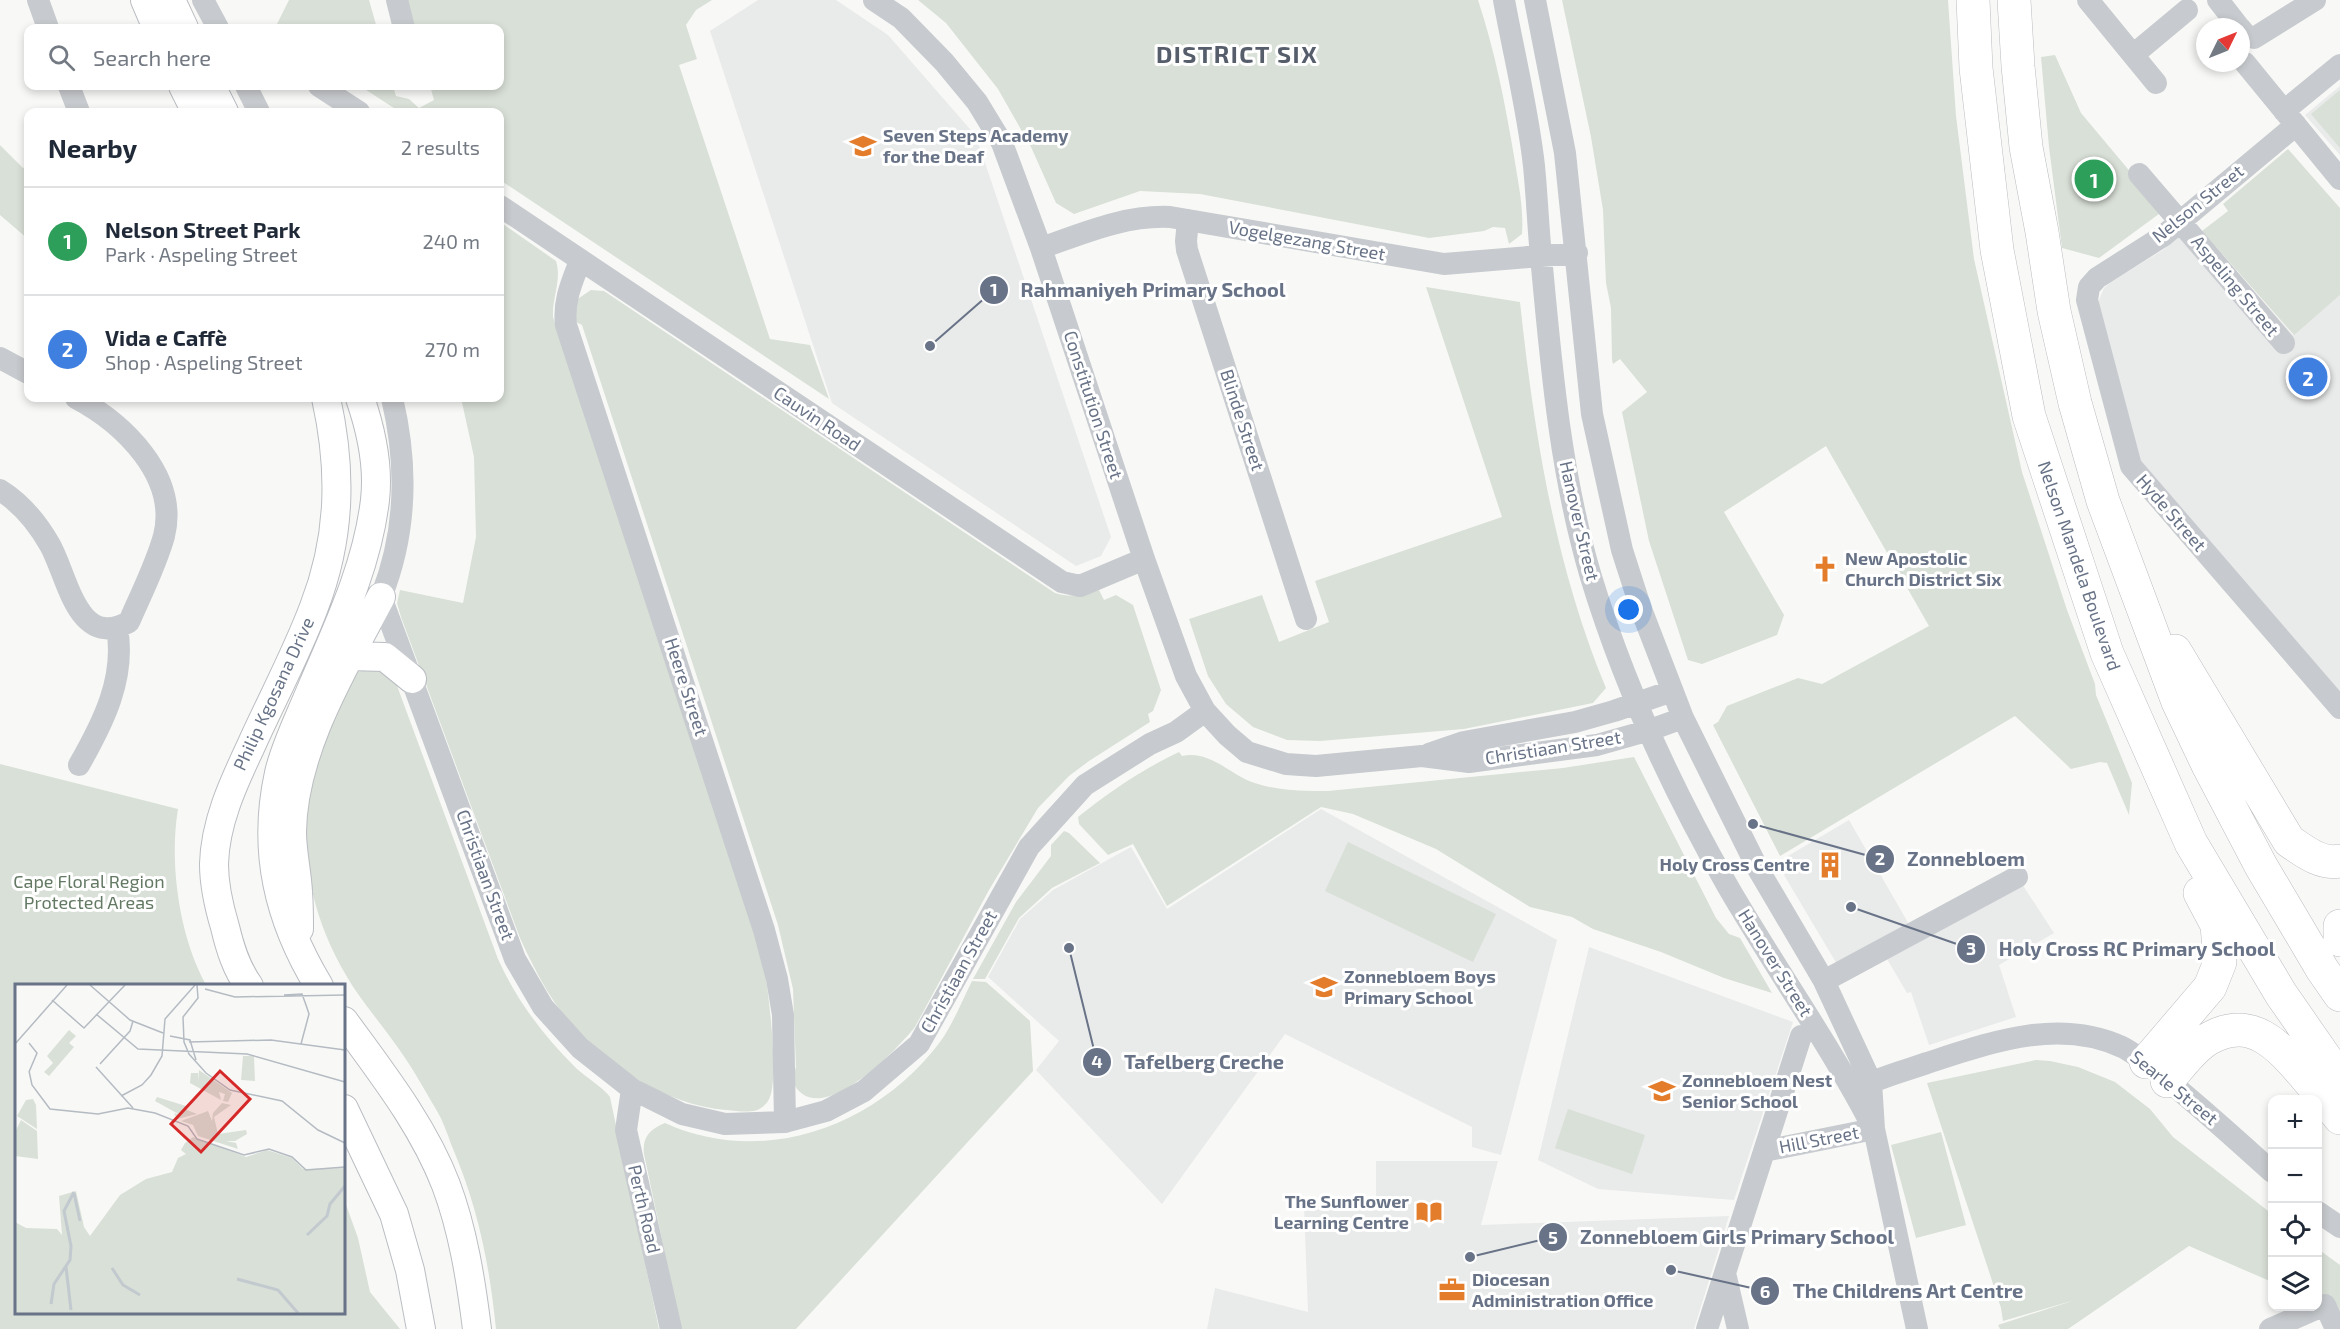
<!DOCTYPE html>
<meta charset="utf-8">
<style>
:root{--surface:#fff;--page:#f2f2f3;--text:#1f2937;--muted:#747a83;--line:#e0e1e3;--accent:#7c3aed}
body{margin:0;font-family:"Exo 2",sans-serif;background:var(--page);color:var(--text)}
.controls{position:absolute;right:18px;bottom:18px;display:grid;overflow:hidden;border-radius:12px;box-shadow:0 3px 9px #0003}
.controls button{width:54px;height:54px;display:grid;place-items:center;padding:0;border:0;border-bottom:2px solid var(--line);background:var(--surface);color:var(--text);font:30px sans-serif}
.compass{position:absolute;left:2196px;top:18px;width:54px;height:54px;border-radius:50%;background:var(--surface);box-shadow:0 3px 9px #0003;rotate:47deg}
.you{position:absolute;left:1629px;top:610px;width:21px;height:21px;margin:-15px;border:4px solid #fff;border-radius:50%;background:#1a73e8;box-shadow:0 0 0 9px #1a73e833}
.badge{display:grid;place-items:center;width:39px;height:39px;border-radius:50%;background:var(--accent);color:#fff;font-size:20px;font-weight:700}
.pin{position:absolute;translate:-50% -50%;border:3px solid #fff;box-shadow:0 2px 6px #0006}
.list{margin:0;padding:0;list-style:none}
h2{display:flex;justify-content:space-between;align-items:center;height:78px;margin:0;padding:0 24px;font-size:26px}
h2 small{font-size:20px;font-weight:400;color:var(--muted)}
.list li{display:grid;grid-template-columns:39px 1fr auto;gap:18px;align-items:center;box-sizing:border-box;height:108px;padding:0 24px;border-top:2px solid var(--line)}
.list b{display:block;font-size:22px;white-space:nowrap}
.list p{margin:0;font-size:20px;white-space:nowrap;color:var(--muted)}
.list em{font-size:20px;font-style:normal;color:var(--muted)}
.icon{flex:none;width:33px;height:33px;fill:none;stroke:currentColor;stroke-width:2;stroke-linecap:round;stroke-linejoin:round}
.map{position:relative;flex:none;width:2340px;height:1329px;overflow:hidden}
.search{position:absolute;background:var(--surface);box-shadow:0 3px 9px #0003;left:24px;top:24px;width:480px;height:66px;display:flex;align-items:center;gap:15px;box-sizing:border-box;padding:0 21px;border-radius:12px;color:var(--muted);font-size:22px}
.panel{position:absolute;background:var(--surface);box-shadow:0 3px 9px #0003;left:24px;top:108px;width:480px;height:294px;border-radius:12px}
.map>svg:first-child{display:block}
.built{fill:#e9eaea}
.green{fill:#d9e0d7}
.lines{fill:none;stroke-linecap:round;stroke-linejoin:round}
.major-casing{stroke:#babdc2;stroke-width:30}
.highway-casing{stroke:#babcc0;stroke-width:34}
.minor{stroke:#c7cace;stroke-width:22}
.major{stroke:#fff;stroke-width:28}
.highway{stroke:#fff;stroke-width:33}
.labels{text-anchor:middle;stroke-width:6;stroke-linejoin:round;paint-order:stroke}
.poi-label{font-size:18px;font-weight:bold;fill:#687387;stroke:#fff;text-anchor:start}
.street-label{font-size:18px;fill:#687387;stroke:#fff}
.park-label{font-size:18px;fill:#637963;stroke:#fff}
.district-label{font-size:24px;font-weight:bold;letter-spacing:1.5px;fill:#565e6c;stroke:#fff}
.inset-river{fill:none;stroke:#c2c9cf;stroke-width:3}
.inset-road{fill:none;stroke:#b5bbc3;stroke-width:1.5}
.view{fill:#d62828;fill-opacity:0.15;stroke:#d62828;stroke-width:3}
.inset-edge{fill:none;stroke:#687387;stroke-width:3}
.leader{fill:none;stroke:#687387;stroke-width:2}
.callout-dot{fill:#687387;stroke:#fff;stroke-width:2}
.mark-label{font-size:18px;text-anchor:middle;font-weight:bold;fill:#fff}
.callout-label{font-size:20px;text-anchor:middle;font-weight:bold;fill:#687387;stroke:#fff;stroke-width:6;stroke-linejoin:round;paint-order:stroke}
</style>
<div class="map">
<svg width="2340" height="1329" viewBox="0 0 2340 1329">
<rect width="100%" height="100%" fill="#f8f9f6"/>
<path class="built" d="M758 0H836L888 35 976 136 1111 537 1101 556 1076 566 832 403 710 31Z
M2340 86V155L2305 115Z
M2194 223 2293 335 2340 295V696L2140 462 2098 306 2099 300 2104 288 2111 282 2163 250Z
M1321 809 1557 940 1501 1155 1472 1147V1127L1285 1034 1162 1204 1036 1070 1059 1041 988 977 1020 919 1053 890 1131 847 1167 909Z
M1849 820 1918 940 2020 881 2054 933 1999 965 2016 1017 1929 1045 1911 992 1907 993 1887 959 1847 981 1784 875 1788 856Z
M1589 947 1793 1022 1734 1200 1598 1189 1538 1160Z
M1376 1161H1498L1481 1225 1729 1216 1694 1329H1207L1215 1288 1308 1312 1304 1206 1376 1210Z"/>
<path class="green" d="M289 0H369L377 28H275Z
M407 0H712L696 10 686 25 697 59 679 65 770 339 810 345 829 399 500 180V112H400L360 86H393L396 96 409 99 419 108 434 100 430 86H500V28H415Z
M918 0H1478C1495 51 1505 103 1514 156 1518 182 1524 208 1522 234L1509 244 1505 228 1493 227 1484 231 1429 238 1200 194 1140 191 1074 214 1056 203 1031 147 998 89 946 23Z
M1562 0H1948L1956 116 1974 259 2022 472 2067 610 2095 684 2096 695 2132 783 2129 815 2107 763 2100 762 2071 769 2015 716 1780 856 1713 725 1718 722 1727 706 1798 678 1822 684 1929 626 1826 446 1724 512 1784 615 1777 635 1702 664 1688 660 1649 541 1622 412 1647 392 1620 359 1613 364 1612 360 1611 308 1606 283 1603 210 1591 137Z
M2055 55 2081 113 2163 211 2099 258 2062 248 2049 147 2041 57Z
M2340 90V148L2311 114Z
M0 145 23 168 28 165V239L0 215Z
M2288 149 2340 208V295L2294 335 2202 231 2228 211 2223 204Z
M500 222 556 261C562 280 552 297 553 317L763 957C767 982 781 1083 768 1101 758 1116 742 1111 726 1110 662 1105 594 1058 557 1006 542 984 531 962 520 938L401 617 397 603 400 590 463 603 476 537 474 457 461 398H500Z
M1426 287 1520 302C1534 433 1555 566 1606 688L1593 703 1464 729 1320 741 1287 740 1253 727 1226 704 1208 676 1189 619 1262 595 1279 642 1329 622 1315 581 1502 517Z
M591 290 604 291 1055 593C1072 598 1082 595 1099 590L1104 600 1116 595 1133 605 1161 690 1153 711 1148 714 1150 722 1089 761 1069 776 1038 808 989 890 915 1027C896 1051 815 1135 792 1080L796 1067 793 989 778 925 582 325 576 322V300Z
M375 669 384 673 396 683 498 959C517 1001 543 1035 575 1067 584 1076 604 1088 610 1097L659 1329H496C489 1262 478 1207 451 1144 447 1133 443 1121 437 1111 424 1089 411 1065 396 1045 384 1028 370 1011 358 994 309 922 292 840 318 756 327 729 341 702 353 676L358 672Z
M1179 752 1182 756C1211 749 1231 777 1258 784 1281 791 1304 791 1328 791L1563 768 1634 757 1716 918 1729 934 1740 938 1772 993 1724 978 1661 952 1593 929 1572 917 1530 907 1436 849 1353 814 1321 807 1167 906 1133 844 1108 855 1079 824 1078 817C1109 792 1143 769 1179 752Z
M0 764 178 809C169 863 179 936 206 985L16 986V1312H344V1199L358 1238 370 1292 400 1329H0Z
M1064 831 1069 833 1100 863 1052 888 1019 918 985 979H973L1016 902 1051 856V845Z
M1348 842 1496 914 1473 962 1325 891Z
M972 981 986 982 1030 1021 1033 1071 796 1329H681L644 1154C642 1137 650 1129 665 1123 764 1168 877 1126 940 1042 953 1024 962 1001 972 981Z
M2036 1060 2050 1061 2078 1067 2115 1082 2150 1109 2173 1137 2272 1214V1282L2189 1246 2068 1329H2000L1998 1325 2075 1300 2003 1321 2001 1308 1927 1083Z
M1568 1109 1645 1135 1632 1174 1555 1148Z
M1941 1132 1966 1225 1916 1238 1891 1145Z
M2318 1249 2340 1265V1311L2337 1305 2318 1296Z"/>
<g class="lines">
<g class="major-casing">
<path id="major" d="M145 0 157 28
M171 0 184 28
M183 86 196 112
M211 86 224 112
M350 656 385 657 412 679
M299 929C299 916 299 904 298 892 297 872 292 852 292 832 293 750 344 667 381 597
M249 986C236 968 230 948 225 927 219 907 214 885 214 864 215 823 233 784 250 748 271 701 296 655 314 607 341 537 342 470 326 398
M319 986C278 919 262 850 279 773 285 747 298 721 308 697 335 633 367 569 375 500 379 465 371 430 360 398
M344 1021C381 1072 423 1125 446 1185 463 1230 471 1281 477 1329
M344 1109 394 1214 410 1270 421 1329"/>
</g>
<g class="highway-casing">
<path id="highway" d="M1973 0 1976 68 1997 250 2029 416 2107 653 2191 843 2281 994 2340 1079
M2014 0 2018 66 2026 147 2042 232 2054 311 2075 403 2103 501 2178 702 2207 763 2261 866 2322 969 2340 995
M2175 651 2289 841C2304 851 2321 865 2340 861
M2340 926V940
M2146 1062 2210 987 2220 962 2217 925 2200 893
M2167 1081C2180 1067 2193 1047 2210 1038 2252 1015 2279 1046 2304 1075 2316 1089 2329 1104 2340 1118"/>
</g>
<path class="minor" d="M38 0 48 28
M203 0 218 28
M397 0 404 28
M874 0 901 18 944 62 977 102 1002 143 1041 248 1144 559 1186 676 1205 711 1227 735 1247 752 1286 764 1316 766 1422 756 1469 762 1597 745 1650 730 1683 718
M1504 0C1514 55 1528 111 1534 166 1537 196 1538 226 1541 256 1551 364 1560 473 1591 577 1623 682 1672 789 1727 885 1773 965 1827 1040 1870 1122
M1535 0 1565 153 1592 414 1622 550 1641 609 1683 718 1758 869 1824 981 1871 1082 1874 1129 1917 1329
M2088 0 2156 83
M2218 0 2239 27
M2241 29 2246 35 2254 38 2315 0
M2133 55 2187 10
M2245 63 2340 179
M69 86 79 112
M246 86 259 112
M319 86 359 112
M2284 111 2340 65
M2296 125 2163 236 2097 278 2089 287 2087 300 2131 466 2340 708
M2139 174 2284 343
M500 206 1062 582 1080 586 1144 559
M1188 220 1186 241 1187 250 1306 619
M1041 248C1084 233 1125 215 1170 217L1444 264 1577 253
M580 261C572 282 563 301 566 325L764 930 777 979 783 1015 785 1122
M0 358 28 373
M392 398C408 465 407 532 381 597L515 959 543 1007 580 1048 632 1089 682 1114 725 1124 785 1122 826 1111 864 1091 919 1044 1029 847 1085 785 1150 744 1176 732 1205 711
M0 490C21 503 38 524 50 545 68 577 77 650 129 622 141 594 156 565 164 536 179 476 123 423 76 398
M1429 754 1464 742 1575 722 1614 711 1672 691
M79 765C103 723 126 678 117 628
M1824 981 2017 877
M1859 1088C1880 1077 1904 1071 1927 1063 1989 1043 2058 1017 2122 1047 2138 1055 2152 1068 2166 1079 2202 1109 2237 1140 2272 1172
M632 1089 626 1130 671 1329
M1764 1151 1874 1129
M2318 1212 2340 1227
M1725 1273 1738 1329
M1707 1329 1801 1036
M2270 1329 2325 1305 2336 1329"/>
<use href="#major" class="major"/>
<use href="#highway" class="highway"/>
</g>
<defs>
<g id="school-bare" transform="scale(2.07)"><path d="M0-5L7-2L0 1L-7-2ZM-4 1L0 2.5L4 1V4Q0 6-4 4Z" fill="#e37d2c" stroke="#fff" stroke-width="2.5" paint-order="stroke"/></g>
<g id="church-bare" transform="scale(2.07)"><path d="M-1.2-6h2.4v3.5h3.3v2.4h-3.3V6h-2.4V-.1h-3.3v-2.4h3.3Z" fill="#e37d2c" stroke="#fff" stroke-width="2.5" paint-order="stroke"/></g>
<g id="building-bare" transform="scale(2.07)"><path d="M-4-6H4V6H1V3H-1V6H-4ZM-2.5-4.3h1.7v1.8h-1.7ZM.8-4.3h1.7v1.8H.8ZM-2.5-1h1.7V.8h-1.7ZM.8-1h1.7V.8H.8Z" fill="#e37d2c" stroke="#fff" stroke-width="2.5" paint-order="stroke"/></g>
<g id="library-bare" transform="scale(2.07)"><path d="M-6-4Q-3-5.5-.7-3.5V5Q-3 3-6 4ZM6-4Q3-5.5 .7-3.5V5Q3 3 6 4Z" fill="#e37d2c" stroke="#fff" stroke-width="2.5" paint-order="stroke"/></g>
<g id="office-bare" transform="scale(2.07)"><path d="M-6-3h4V-5.5h4V-3h4V5H-6ZM-1-4.5V-3h2v-1.5ZM-6 0V1H6V0Z" fill="#e37d2c" stroke="#fff" stroke-width="2.5" paint-order="stroke"/></g>
</defs>
<g fill-rule="evenodd">
<use href="#school-bare" x="863" y="146"/>
<use href="#church-bare" x="1825" y="569"/>
<use href="#building-bare" x="1830" y="865"/>
<use href="#school-bare" x="1324" y="987"/>
<use href="#school-bare" x="1662" y="1091"/>
<use href="#library-bare" x="1429" y="1212"/>
<use href="#office-bare" x="1452" y="1290"/>
</g>
<g class="labels">
<g class="poi-label">
<text x="883" y="142">Seven Steps Academy<tspan x="883" dy="21">for the Deaf</tspan></text>
<text x="1845" y="565">New Apostolic<tspan x="1845" dy="21">Church District Six</tspan></text>
<text x="1810" y="871" text-anchor="end">Holy Cross Centre</text>
<text x="1344" y="983">Zonnebloem Boys<tspan x="1344" dy="21">Primary School</tspan></text>
<text x="1682" y="1087">Zonnebloem Nest<tspan x="1682" dy="21">Senior School</tspan></text>
<text x="1409" y="1208" text-anchor="end">The Sunflower<tspan x="1409" dy="21">Learning Centre</tspan></text>
<text x="1472" y="1286">Diocesan<tspan x="1472" dy="21">Administration Office</tspan></text>
</g>
<g class="street-label">
<text transform="translate(2198 204) rotate(-39)" y="6">Nelson Street</text>
<text transform="translate(1307 241) rotate(10)" y="6">Vogelgezang Street</text>
<text transform="translate(2235 286) rotate(50)" y="6">Aspeling Street</text>
<text transform="translate(1093 405) rotate(72)" y="6">Constitution Street</text>
<text transform="translate(817 419) rotate(34)" y="6">Cauvin Road</text>
<text transform="translate(1242 420) rotate(72)" y="6">Blinde Street</text>
<text transform="translate(2171 513) rotate(49)" y="6">Hyde Street</text>
<text transform="translate(1579 521) rotate(77)" y="6">Hanover Street</text>
<text transform="translate(2079 566) rotate(71)" y="6">Nelson Mandela Boulevard</text>
<text transform="translate(686 687) rotate(72)" y="6">Heere Street</text>
<text transform="translate(274 694) rotate(-65)" y="6">Philip Kgosana Drive</text>
<text transform="translate(1553 748) rotate(-9)" y="6">Christiaan Street</text>
<text transform="translate(485 875) rotate(70)" y="6">Christiaan Street</text>
<text transform="translate(1775 963) rotate(58)" y="6">Hanover Street</text>
<text transform="translate(959 972) rotate(-61)" y="6">Christiaan Street</text>
<text transform="translate(2174 1088) rotate(39)" y="6">Searle Street</text>
<text transform="translate(1819 1140) rotate(-11)" y="6">Hill Street</text>
<text transform="translate(644 1209) rotate(77)" y="6">Perth Road</text>
</g>
<g class="park-label">
<text x="89" y="888">Cape Floral Region<tspan x="89" dy="21">Protected Areas</tspan></text>
</g>
<g class="district-label">
<text x="1237" y="63">DISTRICT SIX</text>
</g>
</g>
<g transform="translate(15 984)">
<rect width="330" height="330" fill="#f8f9f6"/>
<path d="M54 46 61 52 54 59 59 63 34 92 29 88 38 79 32 72ZM228 72H239L240 97 226 96ZM184 86 217 109 213 118 208 117 210 110 204 108 206 116 175 99 176 89H183V97ZM142 113 171 122 172 126 182 130 162 135 159 129 167 132 140 117ZM18 115 21 121 22 145 2 132 11 116ZM207 119 216 121 199 133 203 150 231 146 232 150 220 157H211L221 159 223 165 183 152 178 141 166 137 193 127 197 137 198 129ZM6 136 22 147 23 175 0 172V148ZM178 153 231 173 252 166 277 174 288 185 330 184V329H0V238L11 244 42 245 47 251 44 212 61 207 69 243 75 252 105 211 131 195 157 188 163 174 171 170 166 166 170 159Z" fill="#d9e0d7"/>
<path class="inset-river" d="M59 209 65 237M292 251 312 232 315 220 330 202M51 283 56 326M97 284 108 301 125 311M222 295 263 306 283 329M36 320 39 300 55 276 56 262 49 227 59 208"/>
<path class="inset-road" d="M75 1 115 36 148 49M182 1 183 14 168 33 169 58 174 70 191 89 215 106 267 117 303 146 330 159M190 5 220 13 330 11M269 11 287 10 291 21M37 16 69 44 110 1M81 30 123 65 232 70 330 98M155 52 175 56 181 76M174 58 256 56 330 66M0 60 52 1M286 60 294 30 291 21M85 80 115 47 118 37M81 83 118 124M14 87 17 101 35 125 83 130 113 124 140 129 173 142 182 155 229 171 254 165 277 173 291 186 330 183M14 88 22 69 14 59M106 112 127 101 136 91 147 72 150 35 180 1"/>
<path class="view" d="M205 87 235 115 186 168 156 140Z"/>
<rect width="330" height="330" class="inset-edge"/>
</g>
<path class="leader" d="M930 346L994 290M1753 824L1880 859M1851 907L1971 949M1069 948L1097 1062M1470 1257L1553 1237M1671 1270L1765 1291"/>
<g class="callout-dot">
<circle cx="930" cy="346" r="6"/>
<circle cx="1753" cy="824" r="6"/>
<circle cx="1851" cy="907" r="6"/>
<circle cx="1069" cy="948" r="6"/>
<circle cx="1470" cy="1257" r="6"/>
<circle cx="1671" cy="1270" r="6"/>
<circle cx="994" cy="290" r="15"/>
<circle cx="1880" cy="859" r="15"/>
<circle cx="1971" cy="949" r="15"/>
<circle cx="1097" cy="1062" r="15"/>
<circle cx="1553" cy="1237" r="15"/>
<circle cx="1765" cy="1291" r="15"/>
</g>
<g class="mark-label">
<text x="994" y="296">1</text>
<text x="1880" y="865">2</text>
<text x="1971" y="955">3</text>
<text x="1097" y="1068">4</text>
<text x="1553" y="1244">5</text>
<text x="1765" y="1298">6</text>
</g>
<g class="callout-label">
<text x="1153" y="297">Rahmaniyeh Primary School</text>
<text x="1966" y="866">Zonnebloem</text>
<text x="2137" y="956">Holy Cross RC Primary School</text>
<text x="1204" y="1069">Tafelberg Creche</text>
<text x="1737" y="1244">Zonnebloem Girls Primary School</text>
<text x="1908" y="1298">The Childrens Art Centre</text>
</g>
</svg>
<div class="controls">
<button>+</button>
<button>−</button>
<button><svg class="icon" aria-label="locate" viewBox="0 0 24 24"><circle cx="12" cy="12" r="6"/><path d="M12 2v4M12 18v4M2 12h4M18 12h4"/></svg></button>
<button><svg class="icon" aria-label="layers" viewBox="0 0 24 24"><path d="M12 4l9 5-9 5-9-5zM3 14l9 5 9-5"/></svg></button>
</div>
<svg class="compass" viewBox="-18 -18 36 36"><path d="M0-13l5 13h-10z" fill="#e53935"/><path d="M0 13l5-13h-10z" fill="#747a83"/></svg>
<div class="you"></div>
<div class="pin badge" style="left:2094px;top:179px;background:#2e9e5b">1</div>
<div class="pin badge" style="left:2308px;top:377px;background:#3f7fe0">2</div>
<div class="search"><svg class="icon" aria-label="search" viewBox="0 0 24 24"><circle cx="10" cy="10" r="6"/><path d="M15 15l6 6"/></svg>Search here</div>
<section class="panel">
<h2>Nearby<small>2 results</small></h2>
<ul class="list">
<li><span class="badge" style="background:#2e9e5b">1</span><div><b>Nelson Street Park</b><p>Park · Aspeling Street</p></div><em>240 m</em></li>
<li><span class="badge" style="background:#3f7fe0">2</span><div><b>Vida e Caffè</b><p>Shop · Aspeling Street</p></div><em>270 m</em></li>
</ul>
</section>
</div>
